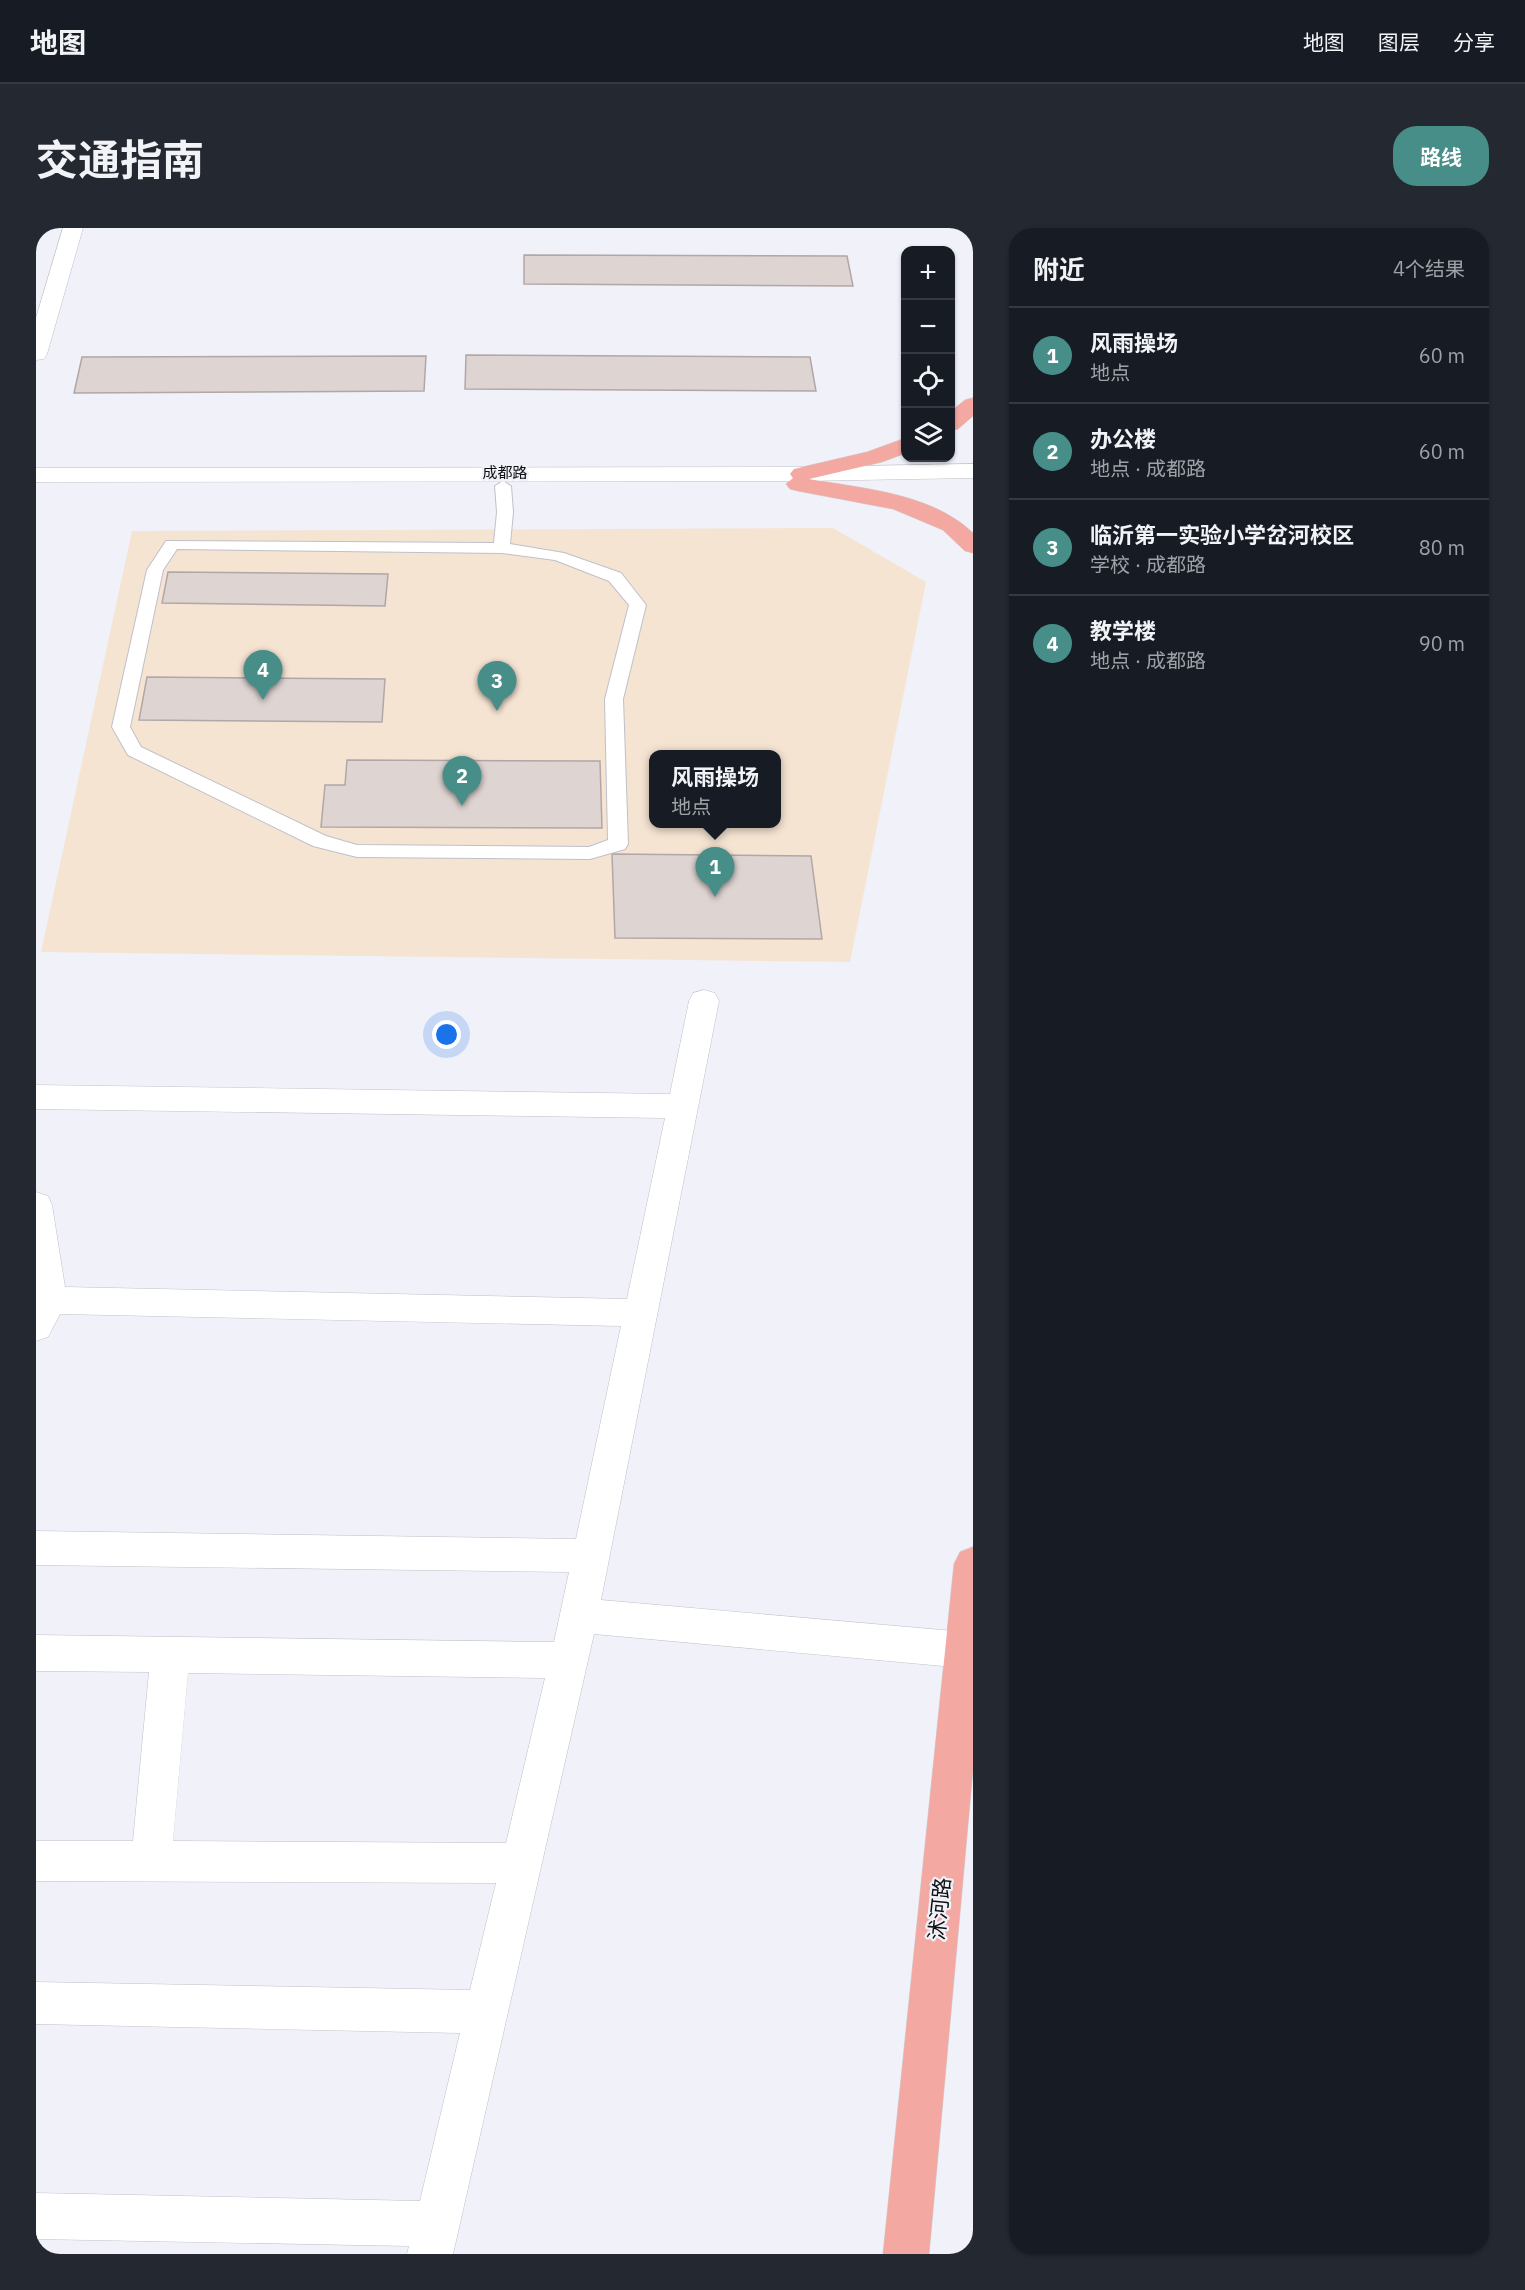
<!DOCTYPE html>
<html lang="zh">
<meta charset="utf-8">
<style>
:root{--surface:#171b24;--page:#242831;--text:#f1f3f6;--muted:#9ea1a6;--line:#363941;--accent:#478e88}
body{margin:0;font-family:"IBM Plex Sans","Noto Sans SC",sans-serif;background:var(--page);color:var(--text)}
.controls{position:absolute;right:18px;top:18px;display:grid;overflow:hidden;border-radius:12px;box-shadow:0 2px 4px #0004}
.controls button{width:54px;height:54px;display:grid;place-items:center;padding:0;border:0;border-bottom:2px solid var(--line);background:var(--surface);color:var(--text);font:30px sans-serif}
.you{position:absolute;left:411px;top:807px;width:21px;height:21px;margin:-15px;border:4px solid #fff;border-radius:50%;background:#1a73e8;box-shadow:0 0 0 9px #1a73e833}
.badge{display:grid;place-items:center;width:39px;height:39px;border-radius:50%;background:var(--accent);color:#fff;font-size:20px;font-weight:700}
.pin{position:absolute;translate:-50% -50px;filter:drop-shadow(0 2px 3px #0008)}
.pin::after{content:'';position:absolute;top:32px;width:21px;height:18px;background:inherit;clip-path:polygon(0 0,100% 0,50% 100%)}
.popup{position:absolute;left:613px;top:522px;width:132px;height:78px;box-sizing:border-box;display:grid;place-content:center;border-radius:12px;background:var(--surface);filter:drop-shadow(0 2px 4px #0005);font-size:20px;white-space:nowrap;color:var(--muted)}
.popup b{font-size:22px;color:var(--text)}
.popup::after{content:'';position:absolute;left:50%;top:100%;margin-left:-12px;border:12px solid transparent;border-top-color:var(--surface)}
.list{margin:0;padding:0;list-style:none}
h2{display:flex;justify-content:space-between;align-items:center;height:78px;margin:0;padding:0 24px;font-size:26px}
h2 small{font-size:20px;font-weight:400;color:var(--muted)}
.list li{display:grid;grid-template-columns:39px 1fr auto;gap:18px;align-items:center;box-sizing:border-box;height:96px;padding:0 24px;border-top:2px solid var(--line)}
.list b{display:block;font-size:22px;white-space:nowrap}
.list p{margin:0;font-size:20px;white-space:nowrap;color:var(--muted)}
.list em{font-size:20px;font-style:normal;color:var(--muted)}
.icon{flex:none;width:33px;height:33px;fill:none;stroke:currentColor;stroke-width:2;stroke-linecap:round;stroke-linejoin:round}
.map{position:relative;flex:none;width:937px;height:2026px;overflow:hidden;border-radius:24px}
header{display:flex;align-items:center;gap:36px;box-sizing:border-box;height:84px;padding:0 30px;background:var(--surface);border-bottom:2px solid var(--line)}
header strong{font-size:28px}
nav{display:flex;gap:33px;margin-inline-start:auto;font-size:21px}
.intro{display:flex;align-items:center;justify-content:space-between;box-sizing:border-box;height:144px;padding:0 36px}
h1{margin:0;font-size:42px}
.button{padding:15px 27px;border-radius:24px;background:var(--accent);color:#fff;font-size:21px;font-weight:700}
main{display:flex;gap:36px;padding:0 36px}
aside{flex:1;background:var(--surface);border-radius:24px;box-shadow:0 2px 4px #0004}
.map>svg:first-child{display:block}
.education{fill:#f6e4d3;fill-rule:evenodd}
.building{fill:#ded4d2;stroke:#b0a7a6;stroke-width:1.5}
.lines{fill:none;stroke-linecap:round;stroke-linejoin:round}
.lane-casing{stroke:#bfc0c8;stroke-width:2}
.street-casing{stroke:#bfc0c8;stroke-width:1}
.secondary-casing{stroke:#bfc0c8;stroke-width:1}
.primary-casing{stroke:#cfcfd0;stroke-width:1}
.lane{fill:#fff;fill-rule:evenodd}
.street{fill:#fff;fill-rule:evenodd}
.secondary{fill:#fff;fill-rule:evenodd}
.primary{fill:#f4a8a2;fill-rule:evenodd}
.labels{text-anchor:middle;stroke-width:4.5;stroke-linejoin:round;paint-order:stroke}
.far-street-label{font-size:15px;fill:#0f0f12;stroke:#f0f1f9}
.near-street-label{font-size:21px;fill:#0f0f12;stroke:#f0f1f9}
</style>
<header>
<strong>地图</strong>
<nav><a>地图</a><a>图层</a><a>分享</a></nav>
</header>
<div class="intro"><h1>交通指南</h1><a class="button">路线</a></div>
<main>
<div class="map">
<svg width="937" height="2026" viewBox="0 0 937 2026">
<rect width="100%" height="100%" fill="#f0f1f9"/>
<path class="education" d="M797 300 890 354 814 734 5 724 96 303ZM618 526H740V596H618Z"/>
<path class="building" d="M488 27 811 28 817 58 488 56Z
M430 127 774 129 780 163 429 161Z
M390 128 388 163 38 165 46 129Z
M132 344 352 346 349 378 126 375Z
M111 449 349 451 346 494 103 492Z
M311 532 564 533 566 600 285 599 289 557H309Z
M576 626 775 628 786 711 579 710Z"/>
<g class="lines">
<g class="lane-casing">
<path id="lane" d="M467 253 475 258 477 284 474 316 528 325 585 345 610 377 587 471 592 616 589 621 554 631 321 629 277 618 92 527 76 499 111 342 130 313 458 315 461 284 459 258ZM141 321 466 325 519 332 573 353 593 377 569 471 572 612 553 619 321 617 290 608 105 519 94 499 127 342Z"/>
</g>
<g class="street-casing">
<path id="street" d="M27 0H47L11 126 8 131 0 132V90Z
M668 762 679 765 683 773 565 1372 929 1404 937 1407V1437L929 1440 558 1406 417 2026H371L373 2018 0 2011V1965L384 1973 424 1805 0 1796V1754L434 1762 460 1655 0 1653V1613H97L113 1444 0 1443V1407L518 1414 533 1344 0 1337V1303L540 1311 585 1098 24 1086 12 1109 0 1113V964L12 968 16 977 29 1059 591 1071 629 890 0 881V857L634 866 653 773 657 765ZM152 1445 509 1450 470 1615 137 1613Z"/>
</g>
<g class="secondary-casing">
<path id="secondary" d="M937 236V250L766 253 0 254V240L766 239Z"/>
</g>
<g class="primary-casing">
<path id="primary" d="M937 170V188L922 201 914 203V184L929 172Z
M870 210V225L846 234 773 251C828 261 895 265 937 305V325L929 323 907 302 857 281 762 263 754 261 750 256 757 250 754 246 758 241 831 224Z
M937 1319V1541L893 2026H847L918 1336 924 1324Z"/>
</g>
<use href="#lane" class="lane"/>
<use href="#street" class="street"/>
<use href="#secondary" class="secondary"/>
<use href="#primary" class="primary"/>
</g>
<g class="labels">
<g class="far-street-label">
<text x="469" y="250">成都路</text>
</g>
<g class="near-street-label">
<text transform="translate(904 1681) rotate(-84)" y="7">沭河路</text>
</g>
</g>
</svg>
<div class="controls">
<button>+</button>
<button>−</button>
<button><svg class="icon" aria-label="locate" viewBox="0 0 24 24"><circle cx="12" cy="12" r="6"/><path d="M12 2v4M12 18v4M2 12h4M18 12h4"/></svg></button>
<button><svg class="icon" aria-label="layers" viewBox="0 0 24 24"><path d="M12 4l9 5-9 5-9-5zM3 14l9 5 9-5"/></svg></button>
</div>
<div class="you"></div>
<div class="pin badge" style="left:679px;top:669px">1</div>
<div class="popup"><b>风雨操场</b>地点</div>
<div class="pin badge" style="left:426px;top:578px">2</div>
<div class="pin badge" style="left:461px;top:483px">3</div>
<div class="pin badge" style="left:227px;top:472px">4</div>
</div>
<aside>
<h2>附近<small>4个结果</small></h2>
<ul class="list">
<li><span class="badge">1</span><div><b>风雨操场</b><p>地点</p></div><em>60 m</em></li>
<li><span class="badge">2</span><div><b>办公楼</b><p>地点 · 成都路</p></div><em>60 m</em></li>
<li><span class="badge">3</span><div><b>临沂第一实验小学岔河校区</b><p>学校 · 成都路</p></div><em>80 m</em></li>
<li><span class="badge">4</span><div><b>教学楼</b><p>地点 · 成都路</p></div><em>90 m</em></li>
</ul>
</aside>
</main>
